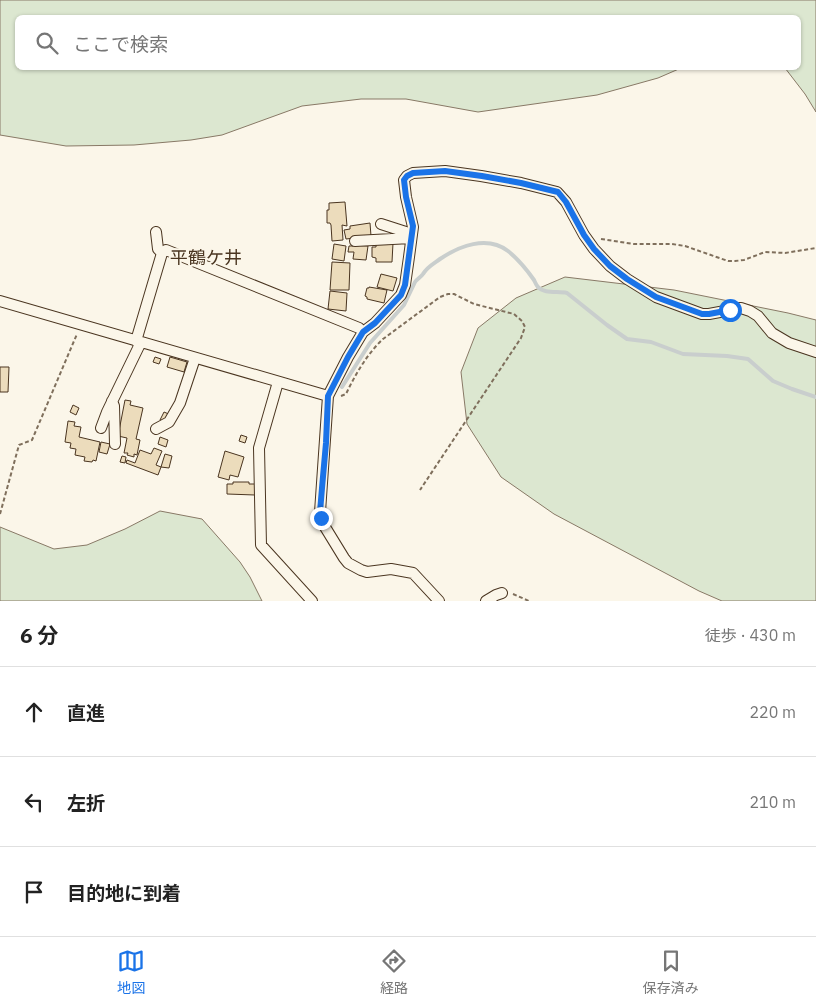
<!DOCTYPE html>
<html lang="ja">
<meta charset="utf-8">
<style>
:root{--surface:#fff;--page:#f2f2f2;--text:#222;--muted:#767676;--line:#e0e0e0;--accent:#1a73e8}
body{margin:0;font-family:"IBM Plex Sans","Noto Sans JP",sans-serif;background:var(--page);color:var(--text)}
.stop{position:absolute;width:15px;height:15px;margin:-11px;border:4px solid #1a73e8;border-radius:50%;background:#fff}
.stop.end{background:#1a73e8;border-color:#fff;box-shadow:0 1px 5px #0008}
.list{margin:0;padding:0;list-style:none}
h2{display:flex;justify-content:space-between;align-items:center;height:65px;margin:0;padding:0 20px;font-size:21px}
h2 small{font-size:16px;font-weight:400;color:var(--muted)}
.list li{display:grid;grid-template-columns:32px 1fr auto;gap:15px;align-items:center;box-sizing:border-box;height:90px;padding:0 20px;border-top:1px solid var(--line)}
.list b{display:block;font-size:19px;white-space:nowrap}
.list em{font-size:16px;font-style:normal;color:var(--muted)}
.icon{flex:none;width:28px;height:28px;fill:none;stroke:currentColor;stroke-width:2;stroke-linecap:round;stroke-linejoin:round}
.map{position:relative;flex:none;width:816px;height:601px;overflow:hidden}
.search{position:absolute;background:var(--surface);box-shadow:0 1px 4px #0004;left:15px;right:15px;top:15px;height:55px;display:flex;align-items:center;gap:12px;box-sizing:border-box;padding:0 18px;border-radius:8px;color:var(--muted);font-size:19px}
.sheet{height:335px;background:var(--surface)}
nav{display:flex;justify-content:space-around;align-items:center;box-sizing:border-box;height:70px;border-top:1px solid var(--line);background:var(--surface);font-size:14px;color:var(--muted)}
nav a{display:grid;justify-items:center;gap:2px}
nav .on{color:var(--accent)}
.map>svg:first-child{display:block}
.green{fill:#dce7d0;stroke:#887966}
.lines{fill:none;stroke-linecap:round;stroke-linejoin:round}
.stream{stroke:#c9cecd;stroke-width:4}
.building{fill:#ecdcbc;stroke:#4a3520}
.street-casing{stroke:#4a3520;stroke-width:12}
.path{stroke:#7f6f5c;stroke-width:2;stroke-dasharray:4 2.5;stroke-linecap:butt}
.street{stroke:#fbf6e9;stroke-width:10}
.route{stroke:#1a73e8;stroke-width:6}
.labels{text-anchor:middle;stroke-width:4;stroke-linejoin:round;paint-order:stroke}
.quarter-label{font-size:18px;fill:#4a3520;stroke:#fbf6e9}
</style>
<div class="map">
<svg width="816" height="601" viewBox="0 0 816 601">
<rect width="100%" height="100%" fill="#fbf6e9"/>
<path class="green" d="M0 0H816V112L805 94 785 68H798V18H18V68H681L658 78 597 95 478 112 406 99H361L302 106 222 135 191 140 134 145 66 146 0 135Z
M565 277 674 290 788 313 816 320V601H722L699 591 554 514 501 477 467 424 461 372 478 328 516 298Z
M160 511 202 519 240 562 250 577 262 601H0V527L54 549 87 545 125 529Z"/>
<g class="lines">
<path class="stream" d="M342 387 370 343 404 305 415 282C417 279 421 277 423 274 427 267 433 264 440 259 459 246 487 235 508 251 518 259 527 270 534 280 535 282 536 285 538 287 544 294 558 291 567 293L607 325 627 339 651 342 683 354 727 356 748 359 773 381 792 389 816 397"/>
</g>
<path class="building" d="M345 202 347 226 342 225 343 240 332 241 331 225 330 223H327V210H329V203Z
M370 223 371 236 346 239 344 230 350 229V226Z
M376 243H393L392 262H376V258L372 257V247H376Z
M334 244 346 246 344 261 332 259Z
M353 245 368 246 366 260 353 259 354 252H348L349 246H353Z
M332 262 350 263 349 290H330Z
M381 274 397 278 393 291 377 287Z
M369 287 387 290 384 303 367 299V297L365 296 367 288H369Z
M330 291 347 293 346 311 328 309Z
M155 357 161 359 159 364 153 362Z
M170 357 187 362 184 372 167 367Z
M0 367H9L8 392H0Z
M125 400 131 401 130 405 143 408 136 439 140 440 137 455 134 454V457L127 455 128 453H124L127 438 118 436Z
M73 405 79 408 76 415 70 412Z
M164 412 171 415 168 423 160 420Z
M68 421 75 422 74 426 81 427 79 437 100 442 96 461 93 460 92 462 84 461 85 457 75 455 76 449 70 448 71 443 65 442Z
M241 435 247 437 245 443 239 441Z
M160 437 168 440 166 447 158 444Z
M101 442 110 444 107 454 99 452Z
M154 448 162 451 156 465 161 467 158 475 126 463 127 460 135 463 140 450 151 454Z
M225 451 244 457 238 477 230 475 229 480 218 477Z
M165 454 172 456 169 468 161 467Z
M122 456 126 457 125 463 120 462Z
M233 482H249V484H255V495L227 494V484H233Z"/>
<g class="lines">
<g class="street-casing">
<path id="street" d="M381 224 412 234
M156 232 158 249 162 253
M355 241 411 238
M0 301 328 396 348 357 363 332 375 323 401 295 405 285 409 257 413 227 406 197 404 180 407 176 413 173 445 171 481 176 521 183 557 192 566 202 584 235 594 249 610 266 627 279 656 297 702 314H709L741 308 750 311 758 316 772 333 789 343 816 352
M136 341 162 253 166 250 359 328 363 332
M278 382 259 448 261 545 312 601
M328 396 320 512 321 518 325 527 344 558 348 563 361 570 367 572 391 569 413 573 439 601
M112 401 114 406 115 444
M101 428 107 412 141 342
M156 429 169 422 180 403 195 358
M486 601 496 595 502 593"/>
</g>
<path class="path" d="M601 239 634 244H672L685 246 728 261H735L744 260 765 252 785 253 816 248
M341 396 346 394C355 375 367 354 383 339L440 297 448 294H454L474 304 514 314 522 321 525 327 521 338 420 490
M0 514 19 445 32 440 77 334
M513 594 529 601"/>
<use href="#street" class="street"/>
</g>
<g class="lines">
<path class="route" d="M321 518 320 512 322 488 326 443 328 396 348 357 363 332 375 323 401 295 405 285 413 226 406 197 404 180 407 176 413 173 445 171 482 176 521 183 558 192 566 202 584 235 594 249 610 266 627 279 656 297 702 314H709L730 310"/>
</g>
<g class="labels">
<g class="quarter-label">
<text x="206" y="264">平鶴ケ井</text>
</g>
</g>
</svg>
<div class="stop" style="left:730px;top:310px"></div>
<div class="stop end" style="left:321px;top:518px"></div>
<div class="search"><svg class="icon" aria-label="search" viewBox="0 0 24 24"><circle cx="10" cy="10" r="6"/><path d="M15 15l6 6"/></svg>ここで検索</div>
</div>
<section class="sheet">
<h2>6 分<small>徒歩 · 430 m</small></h2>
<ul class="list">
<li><svg class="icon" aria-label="ahead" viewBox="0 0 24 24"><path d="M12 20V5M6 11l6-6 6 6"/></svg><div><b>直進</b></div><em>220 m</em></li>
<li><svg class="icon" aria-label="left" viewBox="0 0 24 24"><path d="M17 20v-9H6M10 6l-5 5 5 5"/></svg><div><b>左折</b></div><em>210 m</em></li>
<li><svg class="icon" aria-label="arrive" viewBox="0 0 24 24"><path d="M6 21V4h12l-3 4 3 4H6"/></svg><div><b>目的地に到着</b></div></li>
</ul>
</section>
<nav>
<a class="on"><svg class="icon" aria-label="map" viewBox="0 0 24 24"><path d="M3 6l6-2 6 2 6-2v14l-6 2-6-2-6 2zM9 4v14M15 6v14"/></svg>地図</a>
<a><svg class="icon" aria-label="directions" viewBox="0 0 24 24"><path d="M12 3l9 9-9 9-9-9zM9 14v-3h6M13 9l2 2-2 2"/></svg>経路</a>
<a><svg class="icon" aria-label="saved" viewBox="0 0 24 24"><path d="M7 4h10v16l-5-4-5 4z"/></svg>保存済み</a>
</nav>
